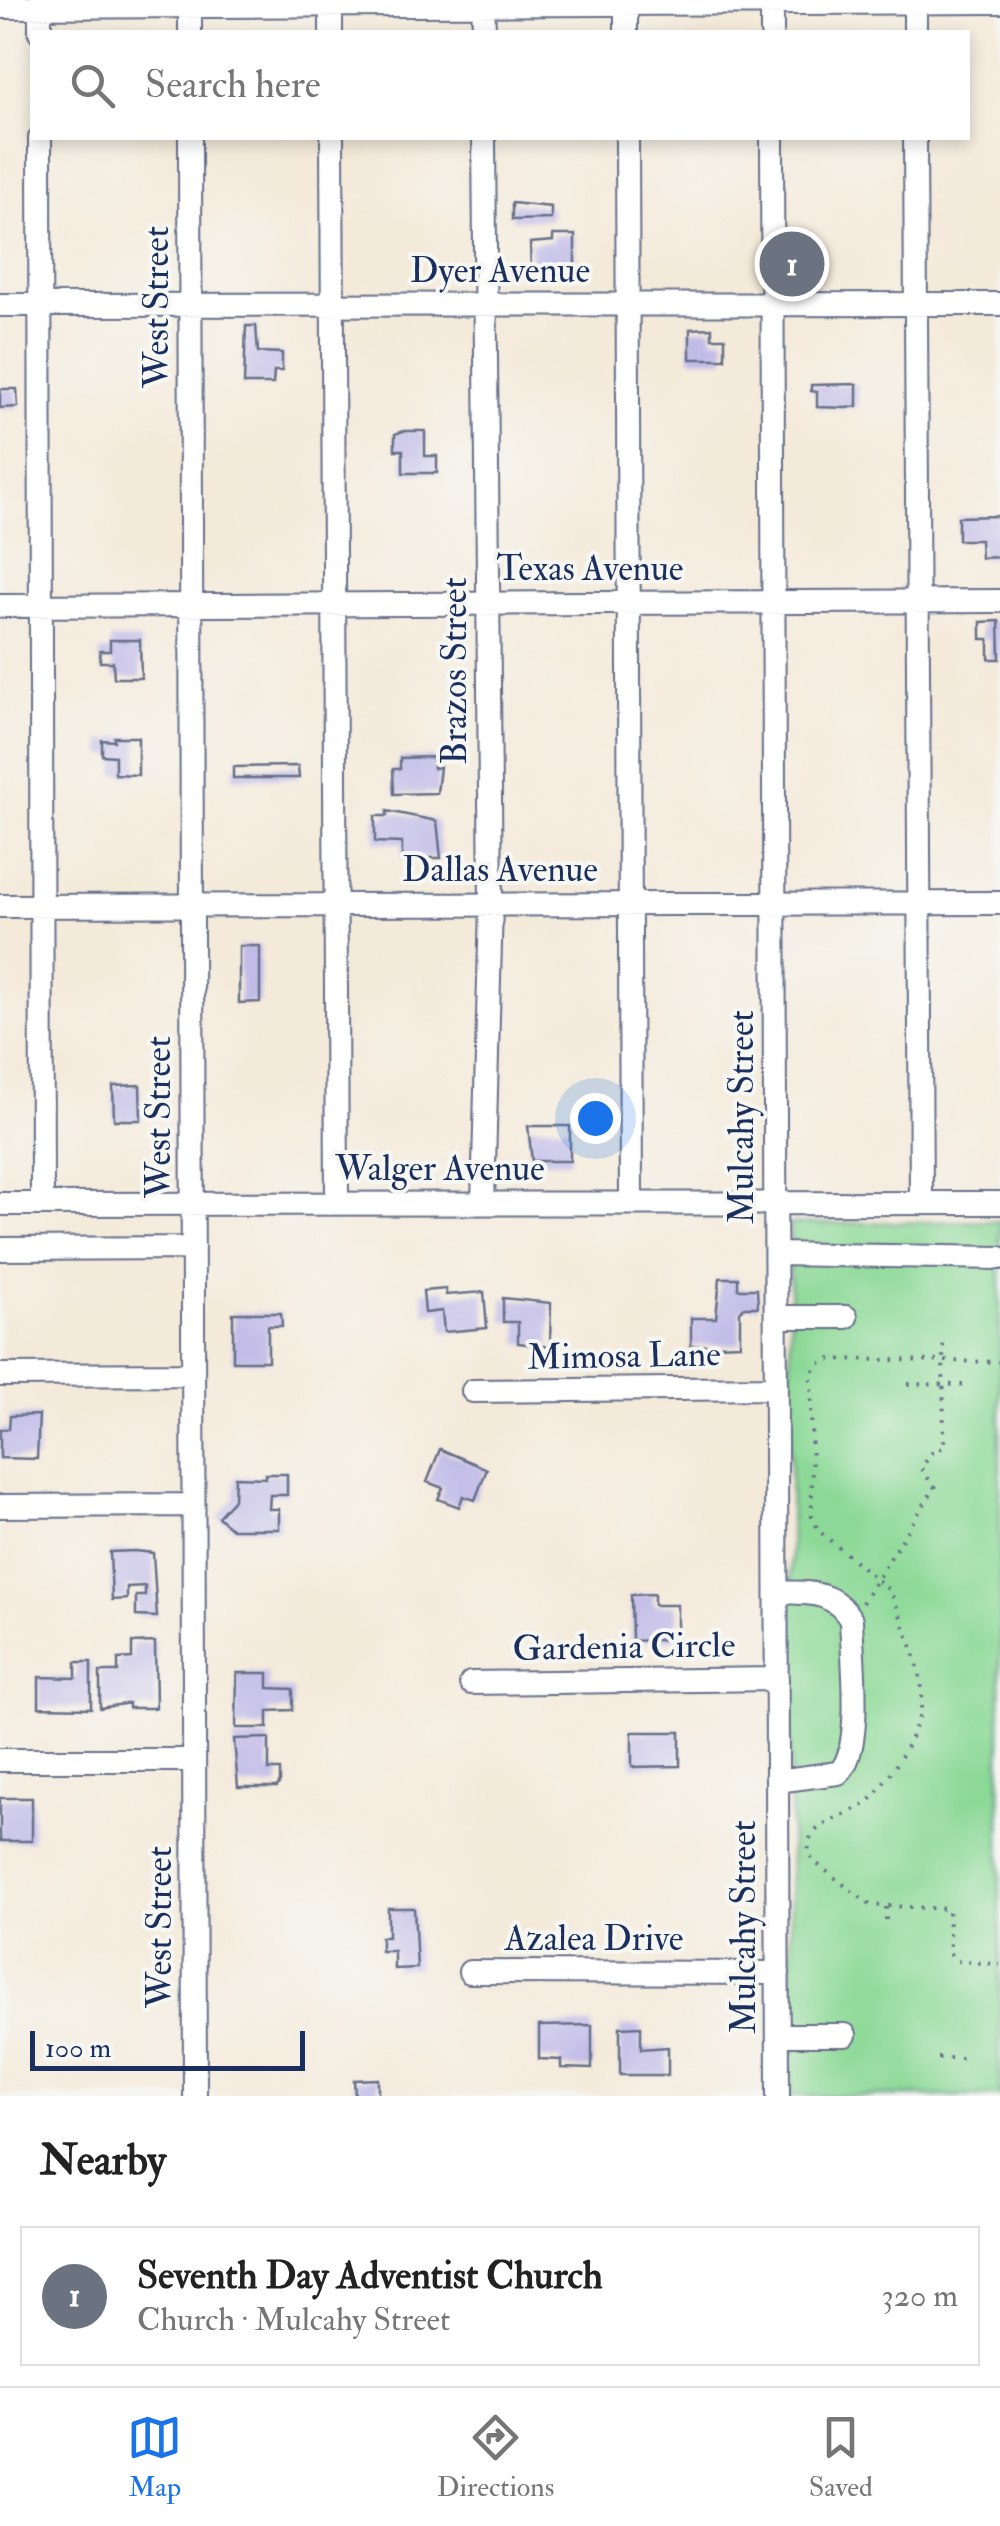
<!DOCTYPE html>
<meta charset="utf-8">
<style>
:root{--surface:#fff;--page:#f2f2f2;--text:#222;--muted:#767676;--line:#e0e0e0;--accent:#1a73e8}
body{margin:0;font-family:"IM FELL Double Pica",serif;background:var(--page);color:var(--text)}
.scale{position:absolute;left:30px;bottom:25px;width:275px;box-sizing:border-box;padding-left:10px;border:5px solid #1b2f5e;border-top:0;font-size:28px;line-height:35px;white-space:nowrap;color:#1b2f5e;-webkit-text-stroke:8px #f6f6f2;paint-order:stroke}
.you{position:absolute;left:595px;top:1118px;width:35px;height:35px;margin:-25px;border:8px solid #fff;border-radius:50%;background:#1a73e8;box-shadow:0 0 0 15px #1a73e833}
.badge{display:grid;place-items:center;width:65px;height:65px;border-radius:50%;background:var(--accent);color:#fff;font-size:32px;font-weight:700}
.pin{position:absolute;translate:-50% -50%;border:5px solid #fff;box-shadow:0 2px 10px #0006}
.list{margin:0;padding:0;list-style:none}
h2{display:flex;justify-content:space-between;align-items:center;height:130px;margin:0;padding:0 40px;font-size:42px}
h2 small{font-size:32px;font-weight:400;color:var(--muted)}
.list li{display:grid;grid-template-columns:65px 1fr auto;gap:30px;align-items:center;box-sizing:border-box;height:140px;margin:0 20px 20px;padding:0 20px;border:2px solid var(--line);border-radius:0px}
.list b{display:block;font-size:38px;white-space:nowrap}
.list p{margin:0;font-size:32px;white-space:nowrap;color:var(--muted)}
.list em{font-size:32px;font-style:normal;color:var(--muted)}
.icon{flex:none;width:55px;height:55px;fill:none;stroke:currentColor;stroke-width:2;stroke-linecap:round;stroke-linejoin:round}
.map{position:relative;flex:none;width:1000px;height:2096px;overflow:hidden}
.search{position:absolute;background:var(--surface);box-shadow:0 5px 15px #0003;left:30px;right:30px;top:30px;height:110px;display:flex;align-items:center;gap:25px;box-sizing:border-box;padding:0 35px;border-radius:0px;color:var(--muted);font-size:38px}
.sheet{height:290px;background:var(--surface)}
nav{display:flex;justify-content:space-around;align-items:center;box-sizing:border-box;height:140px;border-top:2px solid var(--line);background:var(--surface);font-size:28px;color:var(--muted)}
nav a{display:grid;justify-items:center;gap:5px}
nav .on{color:var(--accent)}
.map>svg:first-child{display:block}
.green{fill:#8cd997;stroke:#54847a;stroke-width:2.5}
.building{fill:#c1bbe8}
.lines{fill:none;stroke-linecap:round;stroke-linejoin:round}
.minor-casing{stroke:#677089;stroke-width:26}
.path{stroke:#677089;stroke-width:4;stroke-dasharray:2.5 8;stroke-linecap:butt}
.minor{stroke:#fff;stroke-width:22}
.labels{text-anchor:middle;stroke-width:8;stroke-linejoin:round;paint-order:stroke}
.street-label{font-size:35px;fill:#1b2f5e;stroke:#f6f6f2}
</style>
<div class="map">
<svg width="1000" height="2096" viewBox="0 0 1000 2096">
<rect width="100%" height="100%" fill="#f6f6f2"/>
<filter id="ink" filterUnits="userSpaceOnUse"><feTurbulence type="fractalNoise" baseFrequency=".01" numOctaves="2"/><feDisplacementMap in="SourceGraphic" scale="20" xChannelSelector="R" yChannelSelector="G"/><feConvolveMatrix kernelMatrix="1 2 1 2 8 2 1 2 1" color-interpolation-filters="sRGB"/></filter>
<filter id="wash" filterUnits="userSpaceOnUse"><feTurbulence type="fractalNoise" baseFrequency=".0048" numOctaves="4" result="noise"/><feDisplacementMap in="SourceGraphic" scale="40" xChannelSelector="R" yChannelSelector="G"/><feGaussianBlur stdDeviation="2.25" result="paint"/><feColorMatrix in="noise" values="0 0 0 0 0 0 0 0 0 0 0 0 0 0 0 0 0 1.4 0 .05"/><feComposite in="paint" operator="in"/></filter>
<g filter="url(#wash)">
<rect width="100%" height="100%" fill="#f4eada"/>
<path class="green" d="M1000 1221V2096H791L790 1224Z"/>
<g id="blocks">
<path class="building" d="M512 203 551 207V219L512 220Z
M553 235H575V270L531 271 530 243 553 241Z
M246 326H256L258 352 282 353V371H274L273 384H244Z
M712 328V338H725V359H690V329Z
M857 384V406L847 408 817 407V392L811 391V385Z
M0 389H17L18 407 0 408Z
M403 431H425V456H437V473H403V450H395V434Z
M1000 516V557L981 558 980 540H958V517Z
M999 621 1000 659H989V639H981V622Z
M110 640H140L141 678H114L113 662H100V651H110Z
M114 737H138V775L115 774V756L102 755V740L114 741Z
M433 757V768L440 767 437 793 394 794 393 769H400V758Z
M298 766 299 778H233V767Z
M387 811 437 821 441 858H402V843L375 842V816H387Z
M239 946H260V1002L239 1003Z
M140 1085 141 1120H114L113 1086Z
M528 1126H570V1161H532Z
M720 1278H738V1289H757L758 1307H744L740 1312V1344L691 1346V1318H716Z
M446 1289V1295L484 1292 487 1328 444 1332 442 1311 425 1313 423 1291Z
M503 1298 551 1303 550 1347 518 1343V1322H503Z
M233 1313H281L282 1326H268V1361H233Z
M39 1415 37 1459 0 1458V1429H9L10 1416Z
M440 1449 487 1469 475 1500 463 1496 459 1507 438 1499 443 1488 427 1482Z
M265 1474H287V1495H270L269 1509H279V1529H232L218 1517 234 1499 235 1477 265 1478Z
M135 1551 153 1553 157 1617 136 1616V1596H145V1586L127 1587V1599L112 1600 110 1552Z
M654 1594V1605H677V1639L632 1641 631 1595Z
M155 1642 156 1708H129V1703L100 1708V1672H118V1659L132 1658V1643Z
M76 1662H91V1708L39 1707V1677L76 1678Z
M237 1673H268V1688L293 1689V1710L268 1711V1728H236Z
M632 1732H680V1766L632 1767Z
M269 1738V1770H280V1782L277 1787H238L234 1739Z
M0 1798H32V1841H0Z
M388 1908H414L417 1968 394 1969V1951H381V1937H388Z
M592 2025V2069L561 2068V2060L539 2059V2026Z
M641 2026V2049L668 2047V2075H620V2027Z
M378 2079V2096H355L354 2080Z"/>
</g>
</g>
<g filter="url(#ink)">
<use href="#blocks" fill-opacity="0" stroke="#677089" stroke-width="2.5"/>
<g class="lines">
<g class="minor-casing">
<path id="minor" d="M40 0V32
M190 0V32
M331 0V32
M483 0 484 32
M626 0V32
M772 0V32
M915 0V32
M0 7 1000 2
M40 138 42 1203
M190 138 195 2096
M332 138 337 1203
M627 138 631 1203
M772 138 778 2096
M915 138 921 1203
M0 305 1000 304
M0 606 1000 601
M0 906 1000 903
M483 1203 491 905 484 138
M0 1204 1000 1203
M0 1249 193 1248
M776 1254 1000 1258
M776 1317H846
M0 1375 193 1374
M473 1391 776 1388
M0 1506 193 1505
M777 1592C809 1593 833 1590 851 1620 852 1653 864 1754 838 1773L777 1781
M471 1683 777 1679
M0 1760H194
M470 1972 778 1973
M778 2035H845"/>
</g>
<path class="path" d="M1000 1362 832 1359 818 1364 811 1375 812 1517 819 1531 888 1589 895 1601C905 1631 923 1668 922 1699 921 1730 892 1774 873 1797 853 1820 794 1820 812 1860L870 1905 948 1909 950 1954 956 1961 1000 1964
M908 1384 964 1385
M935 1488 921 1468 934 1450 944 1448 943 1341
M862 1603 937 1484
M886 1920V1906
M938 2058H965"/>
<use href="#minor" class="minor"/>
</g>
</g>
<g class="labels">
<g class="street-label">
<text x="500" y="282">Dyer Avenue</text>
<text transform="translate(156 307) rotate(-90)" y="12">West Street</text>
<text x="590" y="580">Texas Avenue</text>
<text transform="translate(454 671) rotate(-90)" y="12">Brazos Street</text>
<text x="500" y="881">Dallas Avenue</text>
<text transform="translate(158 1117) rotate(-90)" y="12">West Street</text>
<text transform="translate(741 1117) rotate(-90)" y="12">Mulcahy Street</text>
<text x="440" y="1180">Walger Avenue</text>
<text transform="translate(624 1355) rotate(-1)" y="12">Mimosa Lane</text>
<text transform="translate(624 1646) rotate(-1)" y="12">Gardenia Circle</text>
<text transform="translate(159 1927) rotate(-90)" y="12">West Street</text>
<text transform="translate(743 1927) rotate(-90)" y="12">Mulcahy Street</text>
<text x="594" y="1950">Azalea Drive</text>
</g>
</g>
</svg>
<div class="scale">100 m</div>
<div class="you"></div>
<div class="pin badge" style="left:792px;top:264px;background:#6b7280">1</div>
<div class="search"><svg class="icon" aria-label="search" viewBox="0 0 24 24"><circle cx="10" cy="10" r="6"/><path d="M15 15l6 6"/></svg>Search here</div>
</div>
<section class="sheet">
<h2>Nearby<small></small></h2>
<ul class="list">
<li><span class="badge" style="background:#6b7280">1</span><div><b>Seventh Day Adventist Church</b><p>Church · Mulcahy Street</p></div><em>320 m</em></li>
</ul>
</section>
<nav>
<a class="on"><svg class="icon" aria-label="map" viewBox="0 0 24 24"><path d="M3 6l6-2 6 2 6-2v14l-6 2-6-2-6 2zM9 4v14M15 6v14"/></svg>Map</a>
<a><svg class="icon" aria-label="directions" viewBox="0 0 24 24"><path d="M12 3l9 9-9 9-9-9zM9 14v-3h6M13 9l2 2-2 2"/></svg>Directions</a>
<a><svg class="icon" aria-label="saved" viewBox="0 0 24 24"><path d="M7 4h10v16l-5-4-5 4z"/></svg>Saved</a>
</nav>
